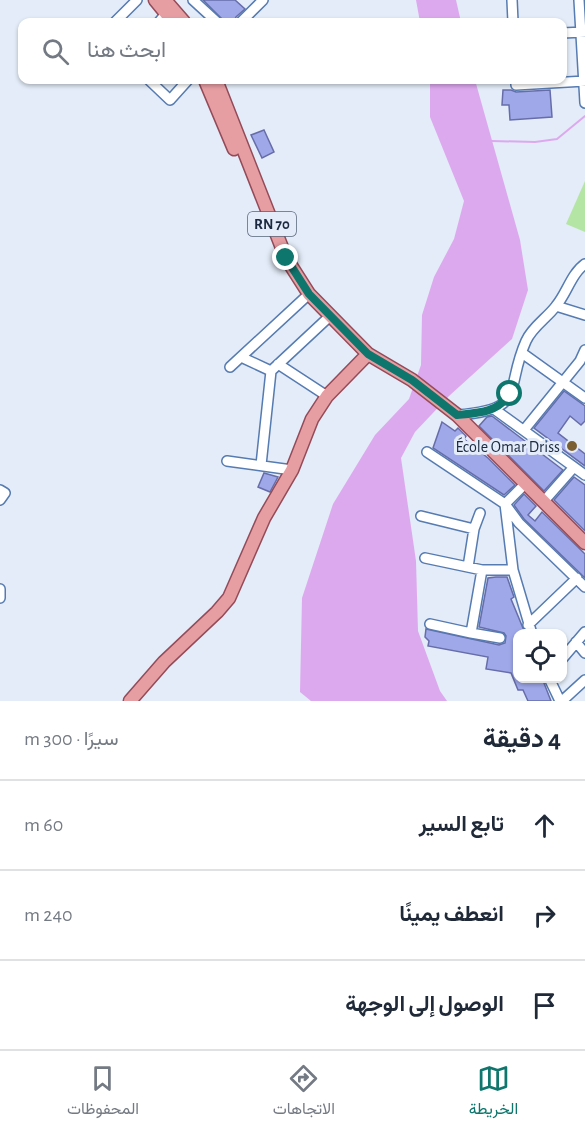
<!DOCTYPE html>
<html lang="ar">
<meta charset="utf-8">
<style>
:root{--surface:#fff;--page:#f6f6f7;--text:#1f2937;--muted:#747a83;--line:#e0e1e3;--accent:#0f766e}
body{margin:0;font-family:"Alegreya Sans",Vazirmatn,sans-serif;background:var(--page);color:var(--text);direction:rtl}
.controls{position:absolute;right:18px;bottom:18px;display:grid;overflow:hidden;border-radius:12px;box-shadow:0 2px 4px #0004}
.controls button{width:54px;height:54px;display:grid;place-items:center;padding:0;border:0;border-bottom:2px solid var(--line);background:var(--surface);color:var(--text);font:30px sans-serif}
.stop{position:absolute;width:18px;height:18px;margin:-14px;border:4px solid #0f766e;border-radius:50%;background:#fff}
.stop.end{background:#0f766e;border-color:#fff;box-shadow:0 2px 6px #0008}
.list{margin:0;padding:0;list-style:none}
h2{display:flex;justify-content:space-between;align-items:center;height:78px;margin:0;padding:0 24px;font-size:26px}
h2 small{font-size:20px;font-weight:400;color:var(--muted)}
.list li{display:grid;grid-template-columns:39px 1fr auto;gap:18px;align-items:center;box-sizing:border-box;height:90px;padding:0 24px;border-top:2px solid var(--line)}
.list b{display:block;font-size:22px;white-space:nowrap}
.list em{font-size:20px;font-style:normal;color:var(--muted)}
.icon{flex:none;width:33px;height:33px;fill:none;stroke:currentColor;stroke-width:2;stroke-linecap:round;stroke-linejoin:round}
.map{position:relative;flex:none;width:585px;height:701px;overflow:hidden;direction:ltr}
.search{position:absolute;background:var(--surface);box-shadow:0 2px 4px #0004;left:18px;right:18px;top:18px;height:66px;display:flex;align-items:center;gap:15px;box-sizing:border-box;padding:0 21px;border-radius:12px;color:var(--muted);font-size:22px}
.sheet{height:348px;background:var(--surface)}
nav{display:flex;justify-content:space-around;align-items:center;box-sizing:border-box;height:84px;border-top:2px solid var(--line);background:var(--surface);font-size:16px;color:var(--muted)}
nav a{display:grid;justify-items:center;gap:3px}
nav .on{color:var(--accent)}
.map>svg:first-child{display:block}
.green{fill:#b5e5a5}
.water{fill:#dda9ee}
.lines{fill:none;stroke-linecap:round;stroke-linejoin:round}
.stream{stroke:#dda9ee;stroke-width:2}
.building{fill:#9fa8e9;stroke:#666da9;stroke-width:1.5}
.minor-casing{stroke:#567bb1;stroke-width:12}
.major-casing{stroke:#944b59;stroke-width:15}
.minor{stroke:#fff;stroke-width:9}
.major{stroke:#e69ea3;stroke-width:12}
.route{stroke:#0f766e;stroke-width:8}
.poi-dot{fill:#7b5f32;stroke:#e3ecf8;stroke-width:2}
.labels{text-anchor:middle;stroke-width:6;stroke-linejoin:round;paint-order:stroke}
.shield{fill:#e3ecf8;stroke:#576478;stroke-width:1.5}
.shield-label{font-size:15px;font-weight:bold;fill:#1b2a41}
.poi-label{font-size:16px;fill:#1b2a41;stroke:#e3ecf8;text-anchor:end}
</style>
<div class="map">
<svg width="585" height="701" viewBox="0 0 585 701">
<rect width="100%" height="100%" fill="#e3ecf8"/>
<path class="green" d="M585 181V232L566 224Z"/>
<path class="water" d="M416 0H456L461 22H420Z
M430 80H475L520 240 528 290 512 339 449 396 415 432 401 458 416 561 418 631 440 691 447 701H311L300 692 302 598 333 504 375 435 409 399 421 365 422 315 434 277 454 239 464 201 430 117Z"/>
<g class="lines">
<path class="stream" d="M492 141 535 142 557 139 585 116"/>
</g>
<path class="building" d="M203 0H235L245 9 236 17 234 22H225Z
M503 90H511L516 92 550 90 552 117 510 120 509 105H502Z
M264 130 274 152 262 158 251 135Z
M564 391 585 406V421L581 425 570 416 558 433 585 454V466L534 428Z
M492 416 563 470 544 491 479 426 487 417Z
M442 422 455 431 458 428 466 436 464 439 488 458 515 485 504 495 433 448Z
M264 473 278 477 270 492 258 487Z
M574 477 585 485V531L554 500Z
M524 494 536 506 528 515 535 521 542 512 585 554V578L524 519 514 505Z
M496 577H507L514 597 511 599 525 633H518V678H542L551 701H528L523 690H518L511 673 486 669 488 657 428 646 429 641 425 637 426 629 499 645 505 643 506 636 504 633 479 627 488 578Z"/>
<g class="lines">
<g class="minor-casing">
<path id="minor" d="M193 0 217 22
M512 0 513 22
M579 0 585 103
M115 22 137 0
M159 22 170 9
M241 22 263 0
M562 33 585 32
M149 80 170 100 188 80
M516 80V85L585 81
M556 306 585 315
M522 353 585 398
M241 357 271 371
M278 364 327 396
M230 367 309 294
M494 409 585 475
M457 415C528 410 504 390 526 341 532 327 547 318 556 306 567 293 571 274 585 264
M524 430 580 361 585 350
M427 452 505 504 519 523 585 587
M227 461 292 470
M261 465 271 371 330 316
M525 484 505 504 513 570 532 634
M0 490 5 493 0 500
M544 501 574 467
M421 516 474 529
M425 558 482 570H513
M468 567 474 529 480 513
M482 570 471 633 500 638
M0 589V598
M430 624 471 633
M528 625 577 578
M576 642 585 653
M562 659 585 632
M549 678 560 701
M562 701 585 680"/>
</g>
<g class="major-casing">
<path id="major" d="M155 0 173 22
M165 0 184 22
M205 80 234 149
M216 80 286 258 309 294 368 354 412 380 457 415 585 543
M130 701 164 662 217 612 229 598 264 518 292 470 312 419 327 396 368 354"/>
</g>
<use href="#minor" class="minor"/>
<use href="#major" class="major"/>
</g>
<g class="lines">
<path class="route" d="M286 258 309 294 368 354 412 380 457 415C478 413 497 413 510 394"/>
</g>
<circle class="poi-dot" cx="572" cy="446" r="6"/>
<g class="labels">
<rect class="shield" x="248" y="212" width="48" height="24" rx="4.5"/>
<g class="shield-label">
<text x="272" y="229">RN 70</text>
</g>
<g class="poi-label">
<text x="560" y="452">École Omar Driss</text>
</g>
</g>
</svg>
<div class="controls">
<button><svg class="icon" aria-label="locate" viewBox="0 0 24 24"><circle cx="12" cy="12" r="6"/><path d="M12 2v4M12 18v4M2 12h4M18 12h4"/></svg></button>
</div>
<div class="stop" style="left:510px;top:394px"></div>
<div class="stop end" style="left:286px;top:258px"></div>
<div class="search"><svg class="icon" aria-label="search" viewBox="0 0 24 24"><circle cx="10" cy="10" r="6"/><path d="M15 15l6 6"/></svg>ابحث هنا</div>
</div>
<section class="sheet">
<h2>4 دقيقة<small>سيرًا · 300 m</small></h2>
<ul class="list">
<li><svg class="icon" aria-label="ahead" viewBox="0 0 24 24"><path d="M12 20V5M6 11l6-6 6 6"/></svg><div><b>تابع السير</b></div><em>60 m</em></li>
<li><svg class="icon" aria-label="right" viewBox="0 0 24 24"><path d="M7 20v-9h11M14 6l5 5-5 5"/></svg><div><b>انعطف يمينًا</b></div><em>240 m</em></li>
<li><svg class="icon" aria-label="arrive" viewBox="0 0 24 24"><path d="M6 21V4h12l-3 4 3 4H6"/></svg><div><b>الوصول إلى الوجهة</b></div></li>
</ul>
</section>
<nav>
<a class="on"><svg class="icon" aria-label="map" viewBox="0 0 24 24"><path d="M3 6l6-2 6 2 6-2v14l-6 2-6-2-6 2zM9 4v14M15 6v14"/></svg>الخريطة</a>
<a><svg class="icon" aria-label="directions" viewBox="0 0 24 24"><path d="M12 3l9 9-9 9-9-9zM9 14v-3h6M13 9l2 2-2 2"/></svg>الاتجاهات</a>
<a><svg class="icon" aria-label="saved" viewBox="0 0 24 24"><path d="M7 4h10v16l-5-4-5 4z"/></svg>المحفوظات</a>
</nav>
